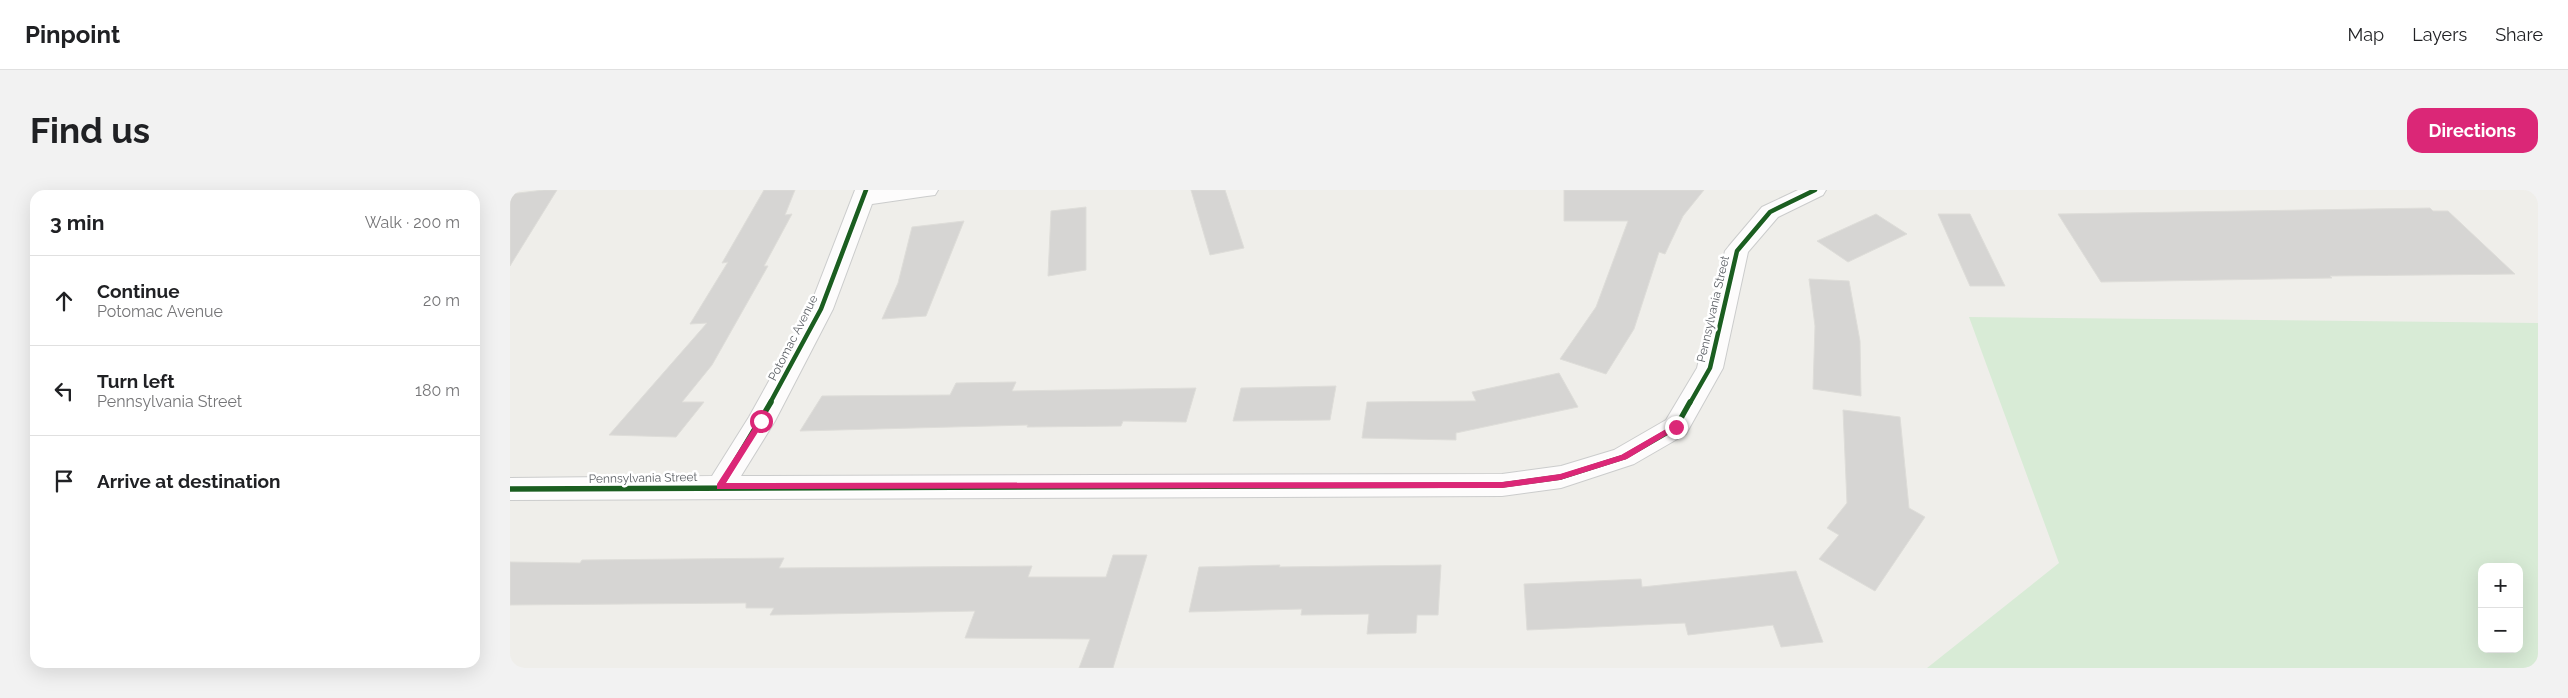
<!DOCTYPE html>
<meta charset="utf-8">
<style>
:root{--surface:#fff;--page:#f2f2f2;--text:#202124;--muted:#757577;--line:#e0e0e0;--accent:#db2777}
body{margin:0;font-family:Raleway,sans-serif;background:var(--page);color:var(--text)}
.controls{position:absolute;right:15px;bottom:15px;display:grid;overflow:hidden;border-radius:10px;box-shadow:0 5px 20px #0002}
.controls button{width:45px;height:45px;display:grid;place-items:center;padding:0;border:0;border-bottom:1px solid var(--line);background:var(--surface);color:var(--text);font:25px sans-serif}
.stop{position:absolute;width:15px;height:15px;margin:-11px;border:4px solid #db2777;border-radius:50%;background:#fff}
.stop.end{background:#db2777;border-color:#fff;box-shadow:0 1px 5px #0008}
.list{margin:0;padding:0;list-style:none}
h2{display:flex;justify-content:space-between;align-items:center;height:65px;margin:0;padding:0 20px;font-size:21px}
h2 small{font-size:16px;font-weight:400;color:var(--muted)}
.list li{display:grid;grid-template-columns:32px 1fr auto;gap:15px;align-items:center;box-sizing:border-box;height:90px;padding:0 20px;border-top:1px solid var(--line)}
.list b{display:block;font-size:19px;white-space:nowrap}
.list p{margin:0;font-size:16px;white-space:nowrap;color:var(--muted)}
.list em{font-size:16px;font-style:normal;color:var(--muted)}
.icon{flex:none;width:28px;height:28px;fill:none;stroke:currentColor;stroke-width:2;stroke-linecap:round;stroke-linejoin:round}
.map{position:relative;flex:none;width:2028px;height:478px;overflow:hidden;border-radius:15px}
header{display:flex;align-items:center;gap:30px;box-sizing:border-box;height:70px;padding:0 25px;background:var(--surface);border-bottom:1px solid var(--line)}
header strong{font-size:24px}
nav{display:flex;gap:28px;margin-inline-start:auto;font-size:18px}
.intro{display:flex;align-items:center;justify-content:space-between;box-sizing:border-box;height:120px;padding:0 30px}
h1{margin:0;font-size:35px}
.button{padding:12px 22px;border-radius:15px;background:var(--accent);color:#fff;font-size:18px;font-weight:700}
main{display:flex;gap:30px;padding:0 30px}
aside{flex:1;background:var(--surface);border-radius:15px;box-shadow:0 5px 20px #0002}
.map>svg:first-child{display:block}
.green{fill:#d8ebd6;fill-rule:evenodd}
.building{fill:#d6d5d3;stroke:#deddd9}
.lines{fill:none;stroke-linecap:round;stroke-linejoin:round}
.minor-casing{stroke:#cbcccc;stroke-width:2}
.minor{fill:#fdfcfc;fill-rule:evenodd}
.cycleway-far1-casing{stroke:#fff;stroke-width:7}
.cycleway-casing{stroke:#fff;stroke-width:9}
.cycleway-far1{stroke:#1b5e20;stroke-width:4.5}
.cycleway{stroke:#1b5e20;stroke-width:5.5}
.route{fill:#db2777}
.labels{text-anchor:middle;stroke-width:5;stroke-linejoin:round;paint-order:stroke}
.street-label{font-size:12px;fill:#5f6368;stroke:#fff}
</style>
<header>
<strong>Pinpoint</strong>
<nav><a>Map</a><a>Layers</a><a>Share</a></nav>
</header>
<div class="intro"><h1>Find us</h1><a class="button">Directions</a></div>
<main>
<aside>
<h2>3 min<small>Walk · 200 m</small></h2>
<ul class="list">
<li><svg class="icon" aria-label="ahead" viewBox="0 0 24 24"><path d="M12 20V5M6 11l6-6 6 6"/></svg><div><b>Continue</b><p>Potomac Avenue</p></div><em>20 m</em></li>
<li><svg class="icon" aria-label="left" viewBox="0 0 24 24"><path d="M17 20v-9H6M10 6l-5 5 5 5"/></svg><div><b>Turn left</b><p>Pennsylvania Street</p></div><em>180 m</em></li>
<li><svg class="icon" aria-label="arrive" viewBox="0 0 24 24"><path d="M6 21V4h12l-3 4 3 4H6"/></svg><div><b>Arrive at destination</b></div></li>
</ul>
</aside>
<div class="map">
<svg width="2028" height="478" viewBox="0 0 2028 478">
<rect width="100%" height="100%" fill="#efeeea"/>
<path class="green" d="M1459 127 2028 133V478H1417L1549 373ZM1972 377H2009V459H1972Z"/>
<path class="building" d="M34 0H47L0 76V4Z
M254 0H285L275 25 282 24 254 76H258L202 175 172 212H194L166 247 99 245 197 133 180 134 218 72 212 73Z
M681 0H715L734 58 700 65Z
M1054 0H1194L1173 26 1155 64 1149 62 1124 139 1096 184 1050 169 1086 117 1118 31H1054Z
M576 17V80L538 86 541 21Z
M1920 18 1923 21H1938L2005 84 1820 86 1822 88 1591 92 1548 24Z
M1366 24 1397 44 1338 72 1307 51Z
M1428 24H1460L1495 96H1460Z
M454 31 416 126 372 129 388 93 402 37Z
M1299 89 1339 91 1350 151 1351 206 1303 199 1305 136Z
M1049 183 1068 217 946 243V250L852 248 857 212 966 211 962 202Z
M506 192 502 201 686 198 676 232 613 231 611 236 517 237 518 235 290 241 312 206 440 205 446 193Z
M826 196 820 230 723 231 731 198Z
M1333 220 1390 227 1399 318 1415 327 1365 401 1309 369 1329 345 1317 338 1337 313Z
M603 365H637L603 478H569L580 449 455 448 465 421 260 425 264 418H236V413L0 415V372L70 373 72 370 274 368 269 378 522 376 518 387H596Z
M770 375 769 377 931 375 928 425H907L906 443 857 444 859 424 791 425 792 419 679 422 689 377Z
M1286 381 1313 452 1271 457 1263 435 1178 445 1175 433 1017 440 1014 394 1131 389 1132 397Z"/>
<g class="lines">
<g class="minor-casing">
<path id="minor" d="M345 0H428L425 5 417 6 362 14 323 119 265 231 231 286 992 284 1051 276 1104 260 1156 230 1187 178 1215 61 1219 56 1252 17 1288 0H1316L1313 5 1268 27 1238 62 1213 178 1176 244 1124 274 1051 298 992 306 0 310V288L202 286 239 227 299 119Z"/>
</g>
<use href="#minor" class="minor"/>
<g class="cycleway-far1-casing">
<path id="cycleway-far1" d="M260 213 311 119 356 0
M1180 213 1200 178 1227 61 1260 22 1305 0"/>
</g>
<g class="cycleway-casing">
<path id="cycleway" d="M210 297 261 212
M0 299 992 295 1051 287 1114 267 1166 237 1180 212"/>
</g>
<use href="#cycleway-far1" class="cycleway-far1"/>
<use href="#cycleway" class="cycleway"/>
</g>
<path class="route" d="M251 228 255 231 216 293 992 292 1050 284 1111 265 1163 235 1170 237 1117 269 1050 290 992 298 207 299V294L249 229Z"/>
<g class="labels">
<g class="street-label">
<text transform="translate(1203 119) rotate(-77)" y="4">Pennsylvania Street</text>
<text transform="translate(283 148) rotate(-63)" y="4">Potomac Avenue</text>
<text transform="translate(133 288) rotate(-1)" y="4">Pennsylvania Street</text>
</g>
</g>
</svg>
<div class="controls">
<button>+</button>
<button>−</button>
</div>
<div class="stop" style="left:251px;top:231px"></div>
<div class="stop end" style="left:1166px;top:237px"></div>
</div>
</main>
